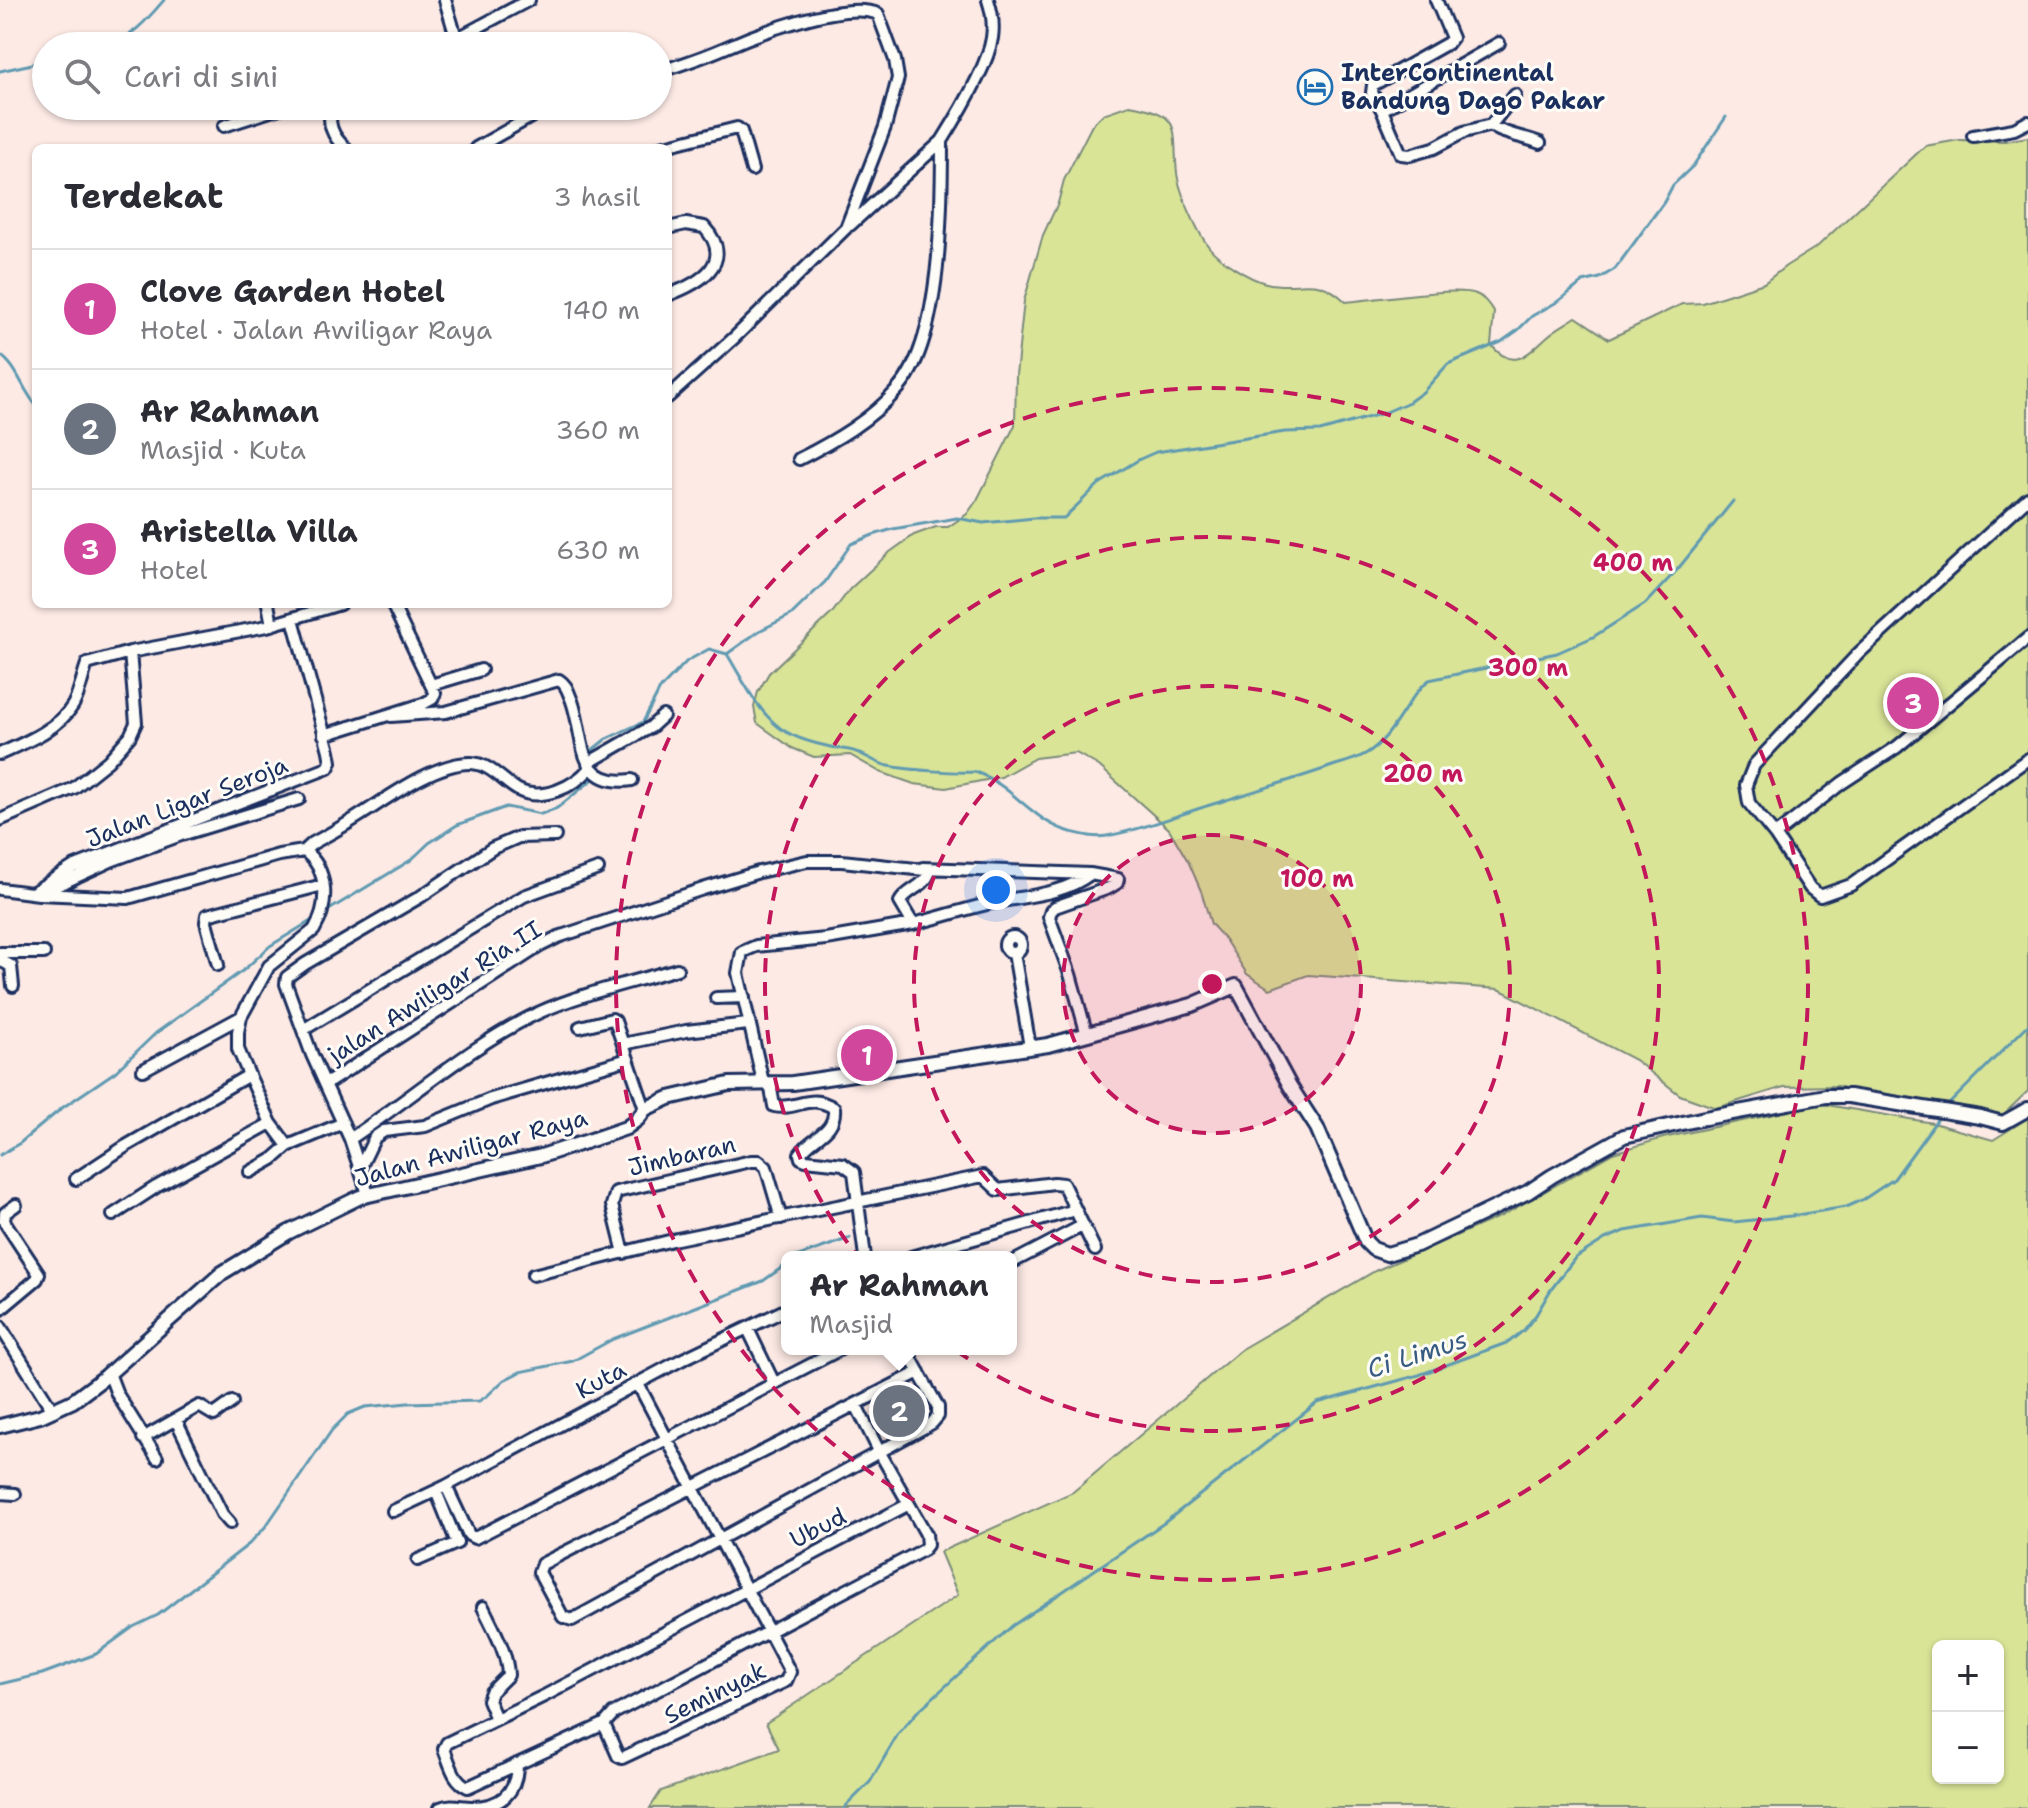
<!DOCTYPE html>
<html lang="id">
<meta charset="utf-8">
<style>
:root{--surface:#fff;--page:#f7f7f7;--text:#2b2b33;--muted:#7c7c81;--line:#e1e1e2;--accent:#db2777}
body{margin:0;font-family:"Shantell Sans",sans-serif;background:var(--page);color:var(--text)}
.controls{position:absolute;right:24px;bottom:24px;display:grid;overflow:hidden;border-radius:12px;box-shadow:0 2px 6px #0004}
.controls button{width:72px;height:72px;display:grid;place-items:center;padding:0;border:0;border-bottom:2px solid var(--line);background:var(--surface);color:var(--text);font:40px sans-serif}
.you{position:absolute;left:996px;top:890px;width:28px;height:28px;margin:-20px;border:6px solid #fff;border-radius:50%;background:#1a73e8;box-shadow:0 0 0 12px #1a73e833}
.badge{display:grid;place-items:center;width:52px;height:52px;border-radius:50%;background:var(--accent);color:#fff;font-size:26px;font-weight:700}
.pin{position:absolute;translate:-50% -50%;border:4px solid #fff;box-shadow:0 2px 8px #0006}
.popup{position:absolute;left:781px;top:1251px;width:236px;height:104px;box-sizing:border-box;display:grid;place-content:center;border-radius:12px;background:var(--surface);filter:drop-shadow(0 2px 6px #0005);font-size:26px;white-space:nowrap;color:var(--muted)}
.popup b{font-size:30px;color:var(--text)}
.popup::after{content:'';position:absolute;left:50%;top:100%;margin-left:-16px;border:16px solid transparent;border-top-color:var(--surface)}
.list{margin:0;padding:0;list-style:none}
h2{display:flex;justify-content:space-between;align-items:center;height:104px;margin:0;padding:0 32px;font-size:34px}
h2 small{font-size:26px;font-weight:400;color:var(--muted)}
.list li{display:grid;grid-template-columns:52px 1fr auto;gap:24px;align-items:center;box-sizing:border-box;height:120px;padding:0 32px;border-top:2px solid var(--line)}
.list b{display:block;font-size:30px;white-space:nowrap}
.list p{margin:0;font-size:26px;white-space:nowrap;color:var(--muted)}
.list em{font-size:26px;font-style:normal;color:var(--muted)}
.icon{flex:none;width:44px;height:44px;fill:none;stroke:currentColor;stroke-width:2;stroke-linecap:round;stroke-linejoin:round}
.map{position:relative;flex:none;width:2028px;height:1808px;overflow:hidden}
.search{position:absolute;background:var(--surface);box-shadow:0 2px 6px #0004;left:32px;top:32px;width:640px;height:88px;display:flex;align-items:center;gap:20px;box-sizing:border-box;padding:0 28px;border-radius:44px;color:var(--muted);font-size:30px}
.panel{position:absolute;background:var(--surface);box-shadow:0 2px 6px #0004;left:32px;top:144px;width:640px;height:464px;border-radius:12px}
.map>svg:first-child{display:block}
.green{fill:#d9e497;stroke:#7a8a7a;stroke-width:2;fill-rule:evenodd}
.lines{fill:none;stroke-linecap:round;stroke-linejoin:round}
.stream{stroke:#619ab1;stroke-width:3}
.minor-casing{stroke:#1b2f5e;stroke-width:16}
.tertiary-casing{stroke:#1b2f5e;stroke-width:18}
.minor{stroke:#fdfcf7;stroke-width:10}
.tertiary{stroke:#fdfcf7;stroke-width:12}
.ring{fill:none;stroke:#c2185b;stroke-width:4;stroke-dasharray:14 10}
.labels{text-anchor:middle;stroke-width:6;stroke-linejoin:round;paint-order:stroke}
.poi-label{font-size:24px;font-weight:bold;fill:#1b2f5e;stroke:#fdfcf7;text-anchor:start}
.street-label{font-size:24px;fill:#1b2f5e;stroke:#fdfcf7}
.water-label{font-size:26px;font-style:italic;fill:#385c81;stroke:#fdfcf7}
.centre{fill:#c2185b;stroke:#fdfcf7;stroke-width:4}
.ring-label{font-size:24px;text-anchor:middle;font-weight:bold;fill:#c2185b;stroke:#fdfcf7;stroke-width:6;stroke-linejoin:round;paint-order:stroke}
</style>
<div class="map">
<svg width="2028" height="1808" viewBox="0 0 2028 1808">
<rect width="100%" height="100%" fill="#fdeae5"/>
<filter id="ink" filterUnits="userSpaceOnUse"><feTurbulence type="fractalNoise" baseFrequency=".0125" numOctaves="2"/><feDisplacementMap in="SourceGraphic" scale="16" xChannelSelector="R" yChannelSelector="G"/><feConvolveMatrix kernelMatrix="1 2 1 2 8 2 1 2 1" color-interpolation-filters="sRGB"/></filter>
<g filter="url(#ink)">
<path class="green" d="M1129 105C1185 114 1172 129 1177 173 1179 191 1197 232 1209 247 1219 260 1249 279 1266 283 1300 291 1315 272 1346 302 1373 300 1456 286 1476 294 1484 297 1489 305 1494 312L1491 345C1515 373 1528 353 1549 335 1557 328 1567 323 1576 317L1609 339 1682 304 1703 303 1764 283 1786 266 1818 246 1925 146 1959 140 2005 141 2028 137V1091L2004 1114 1991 1115 1971 1108 1947 1105H1916L1837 1086 1784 1087 1716 1108 1680 1095 1635 1060 1499 989 1308 975 1270 989 1247 974 1224 938 1211 924 1201 891 1189 863 1169 829 1099 766 1076 753 1035 758 1001 777 946 788 914 784 880 772 850 755 814 757 792 748 757 723 754 707 758 692 769 673 832 613 850 589 890 552 914 535 936 527H948L967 514 977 500 1015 425 1016 375 1024 301 1043 235 1058 203 1064 180 1092 125 1103 114Z
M1821 1104 1933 1123 1993 1140 2028 1118V1808H650L661 1791 779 1749 766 1723 958 1595 940 1552 1073 1492 1243 1348 1375 1271 1501 1216 1613 1153 1663 1138ZM1938 1646H1998V1778H1938Z"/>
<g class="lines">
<path class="stream" d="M105 46C132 38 147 20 164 0
M0 71 46 61
M0 355C17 366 22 389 36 405
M727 654 759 631 791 615 825 582 851 544 873 535 893 529 957 518 983 523 1034 518H1064L1099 484 1140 459 1156 452 1285 432 1320 431 1384 413 1409 402 1423 392 1448 364 1501 342 1518 330 1532 316 1557 302 1583 282 1600 278 1615 269 1664 202 1673 185 1693 166 1726 117
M590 757 591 751 606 739 643 722 660 689 687 661 709 649 727 654C743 680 755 708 780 728 798 741 828 747 849 750 863 752 875 764 889 766 910 770 954 773 975 772 1013 785 1031 821 1071 832 1083 835 1094 838 1107 836 1147 829 1184 812 1223 801 1258 790 1292 780 1327 768 1340 763 1354 761 1367 753 1395 736 1404 701 1429 680L1557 653 1593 637 1645 604 1677 570 1733 501
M324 913 411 860 429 843 457 825 506 807 541 814 557 808 592 780 595 774
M1946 1107 2028 1025
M0 1155 20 1143 62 1108 115 1072 156 1033 245 969 270 946 314 919
M796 1257 850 1238
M0 1684 42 1674 96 1654 133 1627 158 1615 249 1544 266 1526 332 1430 348 1414 365 1407 408 1403 479 1401 487 1396 504 1380 520 1372 573 1361 613 1339 763 1281 787 1264
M844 1808 870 1782 898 1734 917 1712 1012 1626 1164 1523 1317 1403 1419 1375 1509 1342 1524 1330 1536 1315 1550 1291 1575 1258 1605 1239 1625 1231 1702 1218 1734 1222 1791 1216 1846 1207 1864 1199 1894 1179 1942 1113"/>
<g class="minor-casing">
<path id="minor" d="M445 0 456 37
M1436 0 1452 38 1448 43 1373 85 1372 93 1382 110 1499 43
M443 46 529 0
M658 72C680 65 701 58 722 49 756 34 844 0 878 14L895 60 898 78 885 127 846 228 734 338 668 397
M334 106C325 121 333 138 346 148
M1382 110 1401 154 1410 155 1434 148 1464 132 1491 125 1515 95
M1491 125C1500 134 1527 137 1540 143
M224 126 286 106
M1973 136 2014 129 2028 122
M476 148 550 106
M657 148 737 128 741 131 752 170
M850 225 942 141C957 117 988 65 992 38 994 25 992 12 988 0
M668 228 686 224 704 227C737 263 698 284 668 295
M799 459C835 441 871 420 898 389 942 341 942 205 942 141
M2028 498 1859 653 1754 765 1746 785 1749 803 1775 835 1810 888 1820 896 1851 885 2028 759
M268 604 272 625
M392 604 431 685 481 670
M391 716 446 712 559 680C567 685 568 692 572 701 585 738 576 788 632 780
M324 735 423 704 432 699 435 693 431 685
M0 754C24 743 59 729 73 705 80 693 82 677 87 664L130 652 267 626 340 604
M588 763 651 727 663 716
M0 820 74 788 108 761 130 736 136 723 130 652
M1775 835 1842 783 1897 747 2028 638
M304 851 313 843C328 835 342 827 356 818 385 800 435 762 471 763 491 764 502 781 518 790 542 802 574 787 590 768
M923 868 1090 874 1118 879 1117 883 1109 888 1055 907 1051 911 1049 917 1070 974 1087 1035
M0 889 39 894 128 898 279 855 304 851C329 869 329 905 314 930L269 966 241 1017 238 1032V1049L249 1075 271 1123 288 1146 343 1123
M32 893 73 867 328 768 331 762 329 751 293 619
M41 893 113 860 181 835 299 799
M913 924C938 918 962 910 987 904 1020 896 1062 896 1090 874
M1005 945a8 8 0 1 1 16 0a8 8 0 1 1-16 0Z
M0 953H44
M1014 953 1030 1047
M0 960 11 966 13 986
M218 965 206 922 207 915 323 885
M716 998 744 997
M580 1027 612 1019 615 1021 645 1109
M303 1030 524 896 598 869
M623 1044 686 1031 748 1024
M143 1070 241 1017
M770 1083 774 1106C798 1111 808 1092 834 1108 836 1133 812 1136 800 1154L801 1158 806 1160 843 1164 854 1172 865 1257
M326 1084 540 946 558 937 703 889 759 872 807 861H842L925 870 929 874C924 887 906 890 900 902L913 924 826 939 756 946 742 952 738 973 763 1082
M350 1139C410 1099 472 1044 538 1013 579 994 633 982 677 969
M360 1168 375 1137 384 1131 425 1126 491 1099 628 1059
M250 1172 273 1159 288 1146
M76 1179 126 1146 249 1075
M368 1194 350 1139 312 1055 286 984 287 977 305 964 420 897 493 848 519 837 555 836
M113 1215 156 1187 271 1123
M624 1253 612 1205 616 1192 751 1161H759L766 1167 781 1218
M911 1257 1075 1210
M1011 1263 1082 1226
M533 1275 677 1239 983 1176 998 1190 1054 1183 1063 1184 1095 1250
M0 1310 37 1279 39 1274 4 1221 5 1213 16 1205
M0 1326 53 1411
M748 1329 774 1383
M906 1349 938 1407V1416L932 1423 572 1620 563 1617 539 1572 542 1564 919 1372
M109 1373 117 1394 157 1458
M638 1384 790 1672 786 1681 622 1758 618 1756 604 1724 614 1713 923 1550 927 1545 926 1534 880 1453 856 1405
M176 1420 222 1514 230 1523
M143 1438 199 1406 214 1415 232 1402
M446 1486 469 1535 475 1538 841 1349
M0 1493 15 1494
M393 1511 446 1486 681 1360 787 1309
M418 1560 457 1543 436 1491
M483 1607C493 1628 507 1651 508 1675L491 1692 488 1700 496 1719
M604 1724 468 1787C453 1781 450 1763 444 1749L447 1743 546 1695 909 1504
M440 1808C452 1803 460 1807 472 1807 502 1807 517 1792 517 1764"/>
</g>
<g class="tertiary-casing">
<path id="tertiary" d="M0 1426 40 1416 73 1401 105 1377 222 1273 289 1232 360 1197 541 1156 585 1142 626 1128 638 1119 645 1109 669 1098 729 1084 793 1083 1048 1045 1192 1005 1236 986 1290 1086 1317 1128 1366 1242 1373 1249 1387 1254 1417 1245 1528 1192 1552 1176 1624 1136 1705 1118 1826 1096H1849L1980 1117 2003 1123 2028 1109"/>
</g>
<use href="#minor" class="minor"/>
<use href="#tertiary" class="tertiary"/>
</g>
</g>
<circle cx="1212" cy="984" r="149" fill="#c2185b" fill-opacity=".12"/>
<g class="ring">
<circle cx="1212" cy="984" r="149"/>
<circle cx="1212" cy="984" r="298"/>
<circle cx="1212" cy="984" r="447"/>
<circle cx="1212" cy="984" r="596"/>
</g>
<defs>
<g id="hotel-ring" transform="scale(1.8)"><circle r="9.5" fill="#fdfcf7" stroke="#1f6fb2" stroke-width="1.5"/><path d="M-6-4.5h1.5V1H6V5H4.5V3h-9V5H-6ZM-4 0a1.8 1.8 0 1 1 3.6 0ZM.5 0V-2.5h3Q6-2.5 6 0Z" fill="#1f6fb2"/></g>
</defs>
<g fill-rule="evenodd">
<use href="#hotel-ring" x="1315" y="87"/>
</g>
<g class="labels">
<g class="poi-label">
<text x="1341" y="81">InterContinental<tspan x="1341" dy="28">Bandung Dago Pakar</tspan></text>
</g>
<g class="street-label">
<text transform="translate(187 802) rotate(-21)" y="8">Jalan Ligar Seroja</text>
<text transform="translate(435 992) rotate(-32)" y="8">jalan Awiligar Ria II</text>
<text transform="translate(471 1148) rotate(-15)" y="8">Jalan Awiligar Raya</text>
<text transform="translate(682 1156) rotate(-13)" y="8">Jimbaran</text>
<text transform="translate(601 1380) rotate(-28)" y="8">Kuta</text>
<text transform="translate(818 1528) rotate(-27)" y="8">Ubud</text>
<text transform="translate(715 1693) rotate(-26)" y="8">Seminyak</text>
</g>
<g class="water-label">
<text transform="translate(1417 1354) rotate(-18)" y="9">Ci Limus</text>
</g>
</g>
<circle cx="1212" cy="984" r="12" class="centre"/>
<g class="ring-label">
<text x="1633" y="571">400 m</text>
<text x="1528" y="676">300 m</text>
<text x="1423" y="782">200 m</text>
<text x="1317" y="887">100 m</text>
</g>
</svg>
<div class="controls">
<button>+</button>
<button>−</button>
</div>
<div class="you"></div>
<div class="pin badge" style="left:867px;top:1055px;background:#d1479c">1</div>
<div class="pin badge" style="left:899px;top:1411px;background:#6b7280">2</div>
<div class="popup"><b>Ar Rahman</b>Masjid</div>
<div class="pin badge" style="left:1913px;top:703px;background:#d1479c">3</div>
<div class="search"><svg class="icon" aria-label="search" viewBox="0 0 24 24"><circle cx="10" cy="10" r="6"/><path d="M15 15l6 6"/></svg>Cari di sini</div>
<section class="panel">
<h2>Terdekat<small>3 hasil</small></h2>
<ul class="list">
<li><span class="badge" style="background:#d1479c">1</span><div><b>Clove Garden Hotel</b><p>Hotel · Jalan Awiligar Raya</p></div><em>140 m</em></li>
<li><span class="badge" style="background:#6b7280">2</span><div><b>Ar Rahman</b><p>Masjid · Kuta</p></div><em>360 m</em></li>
<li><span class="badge" style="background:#d1479c">3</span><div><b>Aristella Villa</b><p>Hotel</p></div><em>630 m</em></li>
</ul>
</section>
</div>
